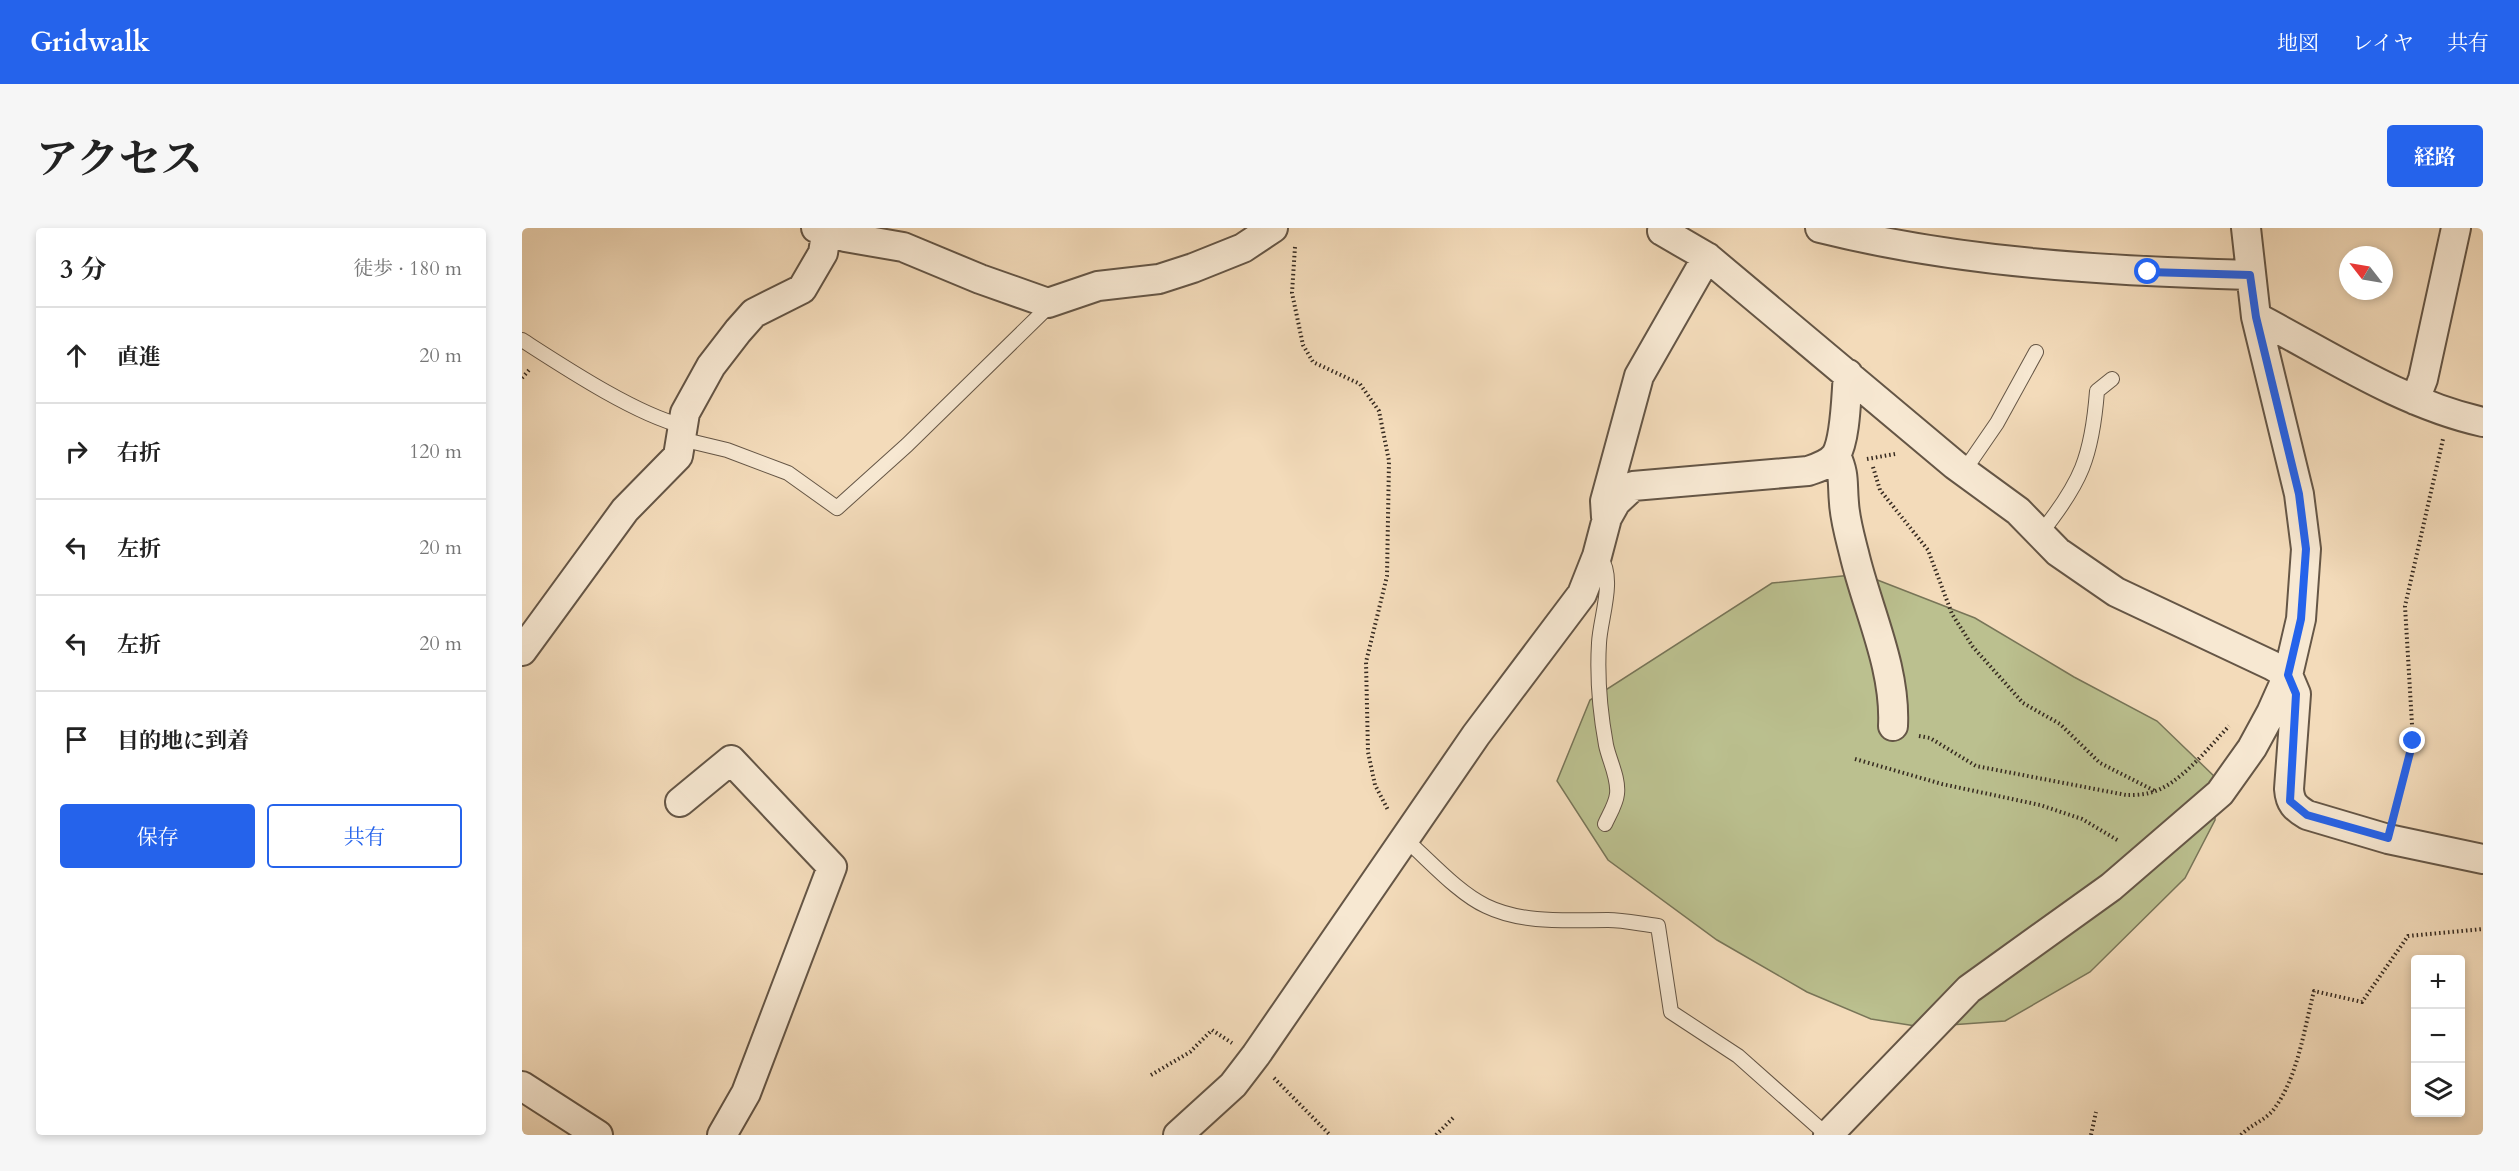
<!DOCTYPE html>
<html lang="ja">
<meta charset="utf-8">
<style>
:root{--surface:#fff;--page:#f6f6f6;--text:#222;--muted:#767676;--line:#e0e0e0;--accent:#2563eb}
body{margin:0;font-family:Cardo,"Noto Serif JP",serif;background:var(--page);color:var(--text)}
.controls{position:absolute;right:18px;bottom:18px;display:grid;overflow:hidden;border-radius:6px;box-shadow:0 3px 9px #0003}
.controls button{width:54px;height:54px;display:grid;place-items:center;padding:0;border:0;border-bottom:2px solid var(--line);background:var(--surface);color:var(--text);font:30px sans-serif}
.compass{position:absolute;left:1817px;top:18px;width:54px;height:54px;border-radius:50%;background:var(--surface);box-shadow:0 3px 9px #0003;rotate:301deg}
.stop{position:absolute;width:18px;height:18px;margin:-14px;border:4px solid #2563eb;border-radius:50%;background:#fff}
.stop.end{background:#2563eb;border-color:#fff;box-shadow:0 2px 6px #0008}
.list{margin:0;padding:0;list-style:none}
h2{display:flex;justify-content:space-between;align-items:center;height:78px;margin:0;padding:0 24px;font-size:26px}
h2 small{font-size:20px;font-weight:400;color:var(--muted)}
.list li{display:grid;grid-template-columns:39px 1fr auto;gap:18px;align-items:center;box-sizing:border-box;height:96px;padding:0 24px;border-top:2px solid var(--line)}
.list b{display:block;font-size:22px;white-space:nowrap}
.list em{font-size:20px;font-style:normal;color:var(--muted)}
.actions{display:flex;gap:12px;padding:18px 24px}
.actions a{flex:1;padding:14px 0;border:2px solid var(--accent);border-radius:6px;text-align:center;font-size:21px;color:var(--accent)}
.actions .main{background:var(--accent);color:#fff}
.icon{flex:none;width:33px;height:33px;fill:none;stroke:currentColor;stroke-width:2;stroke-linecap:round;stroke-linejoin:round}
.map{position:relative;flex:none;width:1961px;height:907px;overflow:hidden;border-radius:6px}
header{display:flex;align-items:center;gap:36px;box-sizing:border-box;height:84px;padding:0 30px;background:var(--accent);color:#fff}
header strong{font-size:28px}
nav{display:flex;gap:33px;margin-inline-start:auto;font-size:21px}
.intro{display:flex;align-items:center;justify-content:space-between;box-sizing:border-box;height:144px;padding:0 36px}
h1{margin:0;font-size:42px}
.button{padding:15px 27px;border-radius:6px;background:var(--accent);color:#fff;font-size:21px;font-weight:700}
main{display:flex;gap:36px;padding:0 36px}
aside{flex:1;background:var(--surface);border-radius:6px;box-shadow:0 3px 9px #0003}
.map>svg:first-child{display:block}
.green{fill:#bbc08f;stroke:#787558;stroke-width:1.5}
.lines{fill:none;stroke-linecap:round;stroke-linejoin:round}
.service-casing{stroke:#655646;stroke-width:16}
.minor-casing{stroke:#655646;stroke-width:32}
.path{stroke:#362a20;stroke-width:4;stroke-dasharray:1.5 3;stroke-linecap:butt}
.service{stroke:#f7e8d2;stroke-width:14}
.minor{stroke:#f7e8d2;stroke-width:28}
.route{stroke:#2563eb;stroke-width:8}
</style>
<header>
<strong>Gridwalk</strong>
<nav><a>地図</a><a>レイヤ</a><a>共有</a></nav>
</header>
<div class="intro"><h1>アクセス</h1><a class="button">経路</a></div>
<main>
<aside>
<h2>3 分<small>徒歩 · 180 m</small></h2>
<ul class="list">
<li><svg class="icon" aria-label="ahead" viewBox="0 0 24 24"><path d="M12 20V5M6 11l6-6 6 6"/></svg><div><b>直進</b></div><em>20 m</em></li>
<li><svg class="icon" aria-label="right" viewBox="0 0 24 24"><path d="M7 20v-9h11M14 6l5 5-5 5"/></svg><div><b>右折</b></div><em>120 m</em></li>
<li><svg class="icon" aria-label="left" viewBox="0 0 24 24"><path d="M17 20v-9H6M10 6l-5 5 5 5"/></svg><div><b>左折</b></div><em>20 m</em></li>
<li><svg class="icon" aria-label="left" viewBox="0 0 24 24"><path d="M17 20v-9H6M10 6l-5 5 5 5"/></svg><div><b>左折</b></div><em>20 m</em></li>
<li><svg class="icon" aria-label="arrive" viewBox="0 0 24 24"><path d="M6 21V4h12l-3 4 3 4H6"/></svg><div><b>目的地に到着</b></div></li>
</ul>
<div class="actions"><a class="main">保存</a><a>共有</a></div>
</aside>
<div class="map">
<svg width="1961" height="907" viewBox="0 0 1961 907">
<rect width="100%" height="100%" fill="#f3dbba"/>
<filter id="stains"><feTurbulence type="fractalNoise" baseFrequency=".00333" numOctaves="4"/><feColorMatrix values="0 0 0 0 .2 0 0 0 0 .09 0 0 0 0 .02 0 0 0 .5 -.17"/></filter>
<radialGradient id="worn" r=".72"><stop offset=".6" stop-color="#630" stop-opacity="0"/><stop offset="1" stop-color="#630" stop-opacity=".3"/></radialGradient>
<path class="green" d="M1340 346 1453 390 1552 449 1635 493 1694 550 1693 592 1663 650 1568 744 1483 793 1400 799 1349 791 1285 764 1195 712 1086 632 1035 553 1068 472 1250 355Z"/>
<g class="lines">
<g class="service-casing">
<path id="service" d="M0 112C42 139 113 186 161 198
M159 211 205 222 266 245 315 280 385 217 521 84 526 75
M1442 243 1475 195 1514 124
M1518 306C1559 255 1570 229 1575 163L1590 151
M1078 329C1094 350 1078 391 1077 415 1075 448 1078 484 1084 517 1087 532 1097 550 1095 566 1094 576 1087 587 1083 596
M883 611C907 632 936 665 964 678 1001 696 1046 692 1086 692 1102 692 1119 696 1136 698L1149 784 1216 828 1305 907"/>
</g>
<g class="minor-casing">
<path id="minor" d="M294 0 323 9 381 19 458 51 526 75 576 58 637 51 671 40 721 20 751 0
M1142 0 1140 3 1185 29 1433 237 1496 283 1536 324 1594 364 1749 437 1766 447 1774 466 1767 561C1768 575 1773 580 1785 587L1866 611 1961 631
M1298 0C1438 35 1584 43 1728 47
M1734 89C1807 127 1880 176 1961 194
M1893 172 1901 151 1934 0
M1314 227C1323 248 1320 253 1322 275 1323 292 1328 309 1332 325 1345 381 1374 439 1371 498
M1084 289 1083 273 1117 148 1185 29
M0 423 103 282 156 228 163 185 189 138 216 103 232 85 280 61 301 25 305 0
M158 574 209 532 310 639 224 865 200 907
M0 858 76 907
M656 907 711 857 734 827 954 507 1060 366 1075 328 1085 290 1094 274 1111 258 1286 243C1295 240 1308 236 1314 227 1324 210 1324 167 1326 146
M1306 907 1447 761 1589 659 1698 565 1730 520 1749 485 1766 447 1779 391 1784 321 1777 266 1734 89 1724 0"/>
</g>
<path class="path" d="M773 19 770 65 781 117 791 134 838 156 857 183 867 233 865 348 844 434 846 524 853 557 866 582
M0 150 7 142
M1345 231 1373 226
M1351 239 1358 262 1406 322 1430 386 1451 419 1501 475 1538 496 1578 535 1633 563
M1397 508 1408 510 1454 538 1604 567C1611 567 1620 567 1627 565 1656 559 1687 519 1707 498
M1333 531 1420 556 1518 577 1560 591 1597 613
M1873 584 1891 513 1883 378 1921 211
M629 847 668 824 690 802 710 815
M752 850 808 907
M914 907 931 890
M1569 907 1574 884
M1719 907C1728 897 1744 892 1752 881 1776 849 1782 801 1792 763L1840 774 1886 708 1961 701"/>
<use href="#service" class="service"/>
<use href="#minor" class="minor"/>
</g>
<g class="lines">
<path class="route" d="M1626 44 1728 47 1734 89 1777 266 1784 321 1779 391 1766 447 1774 466 1768 573 1785 587 1866 610 1891 513"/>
</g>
<rect width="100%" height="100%" filter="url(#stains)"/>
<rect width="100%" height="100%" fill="url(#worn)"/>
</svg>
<div class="controls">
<button>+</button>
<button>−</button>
<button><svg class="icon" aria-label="layers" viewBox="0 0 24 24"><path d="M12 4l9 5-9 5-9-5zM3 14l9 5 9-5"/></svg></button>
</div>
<svg class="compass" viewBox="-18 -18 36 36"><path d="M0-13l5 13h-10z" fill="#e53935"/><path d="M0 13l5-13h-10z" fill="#767676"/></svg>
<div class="stop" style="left:1626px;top:44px"></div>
<div class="stop end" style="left:1891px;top:513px"></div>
</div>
</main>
